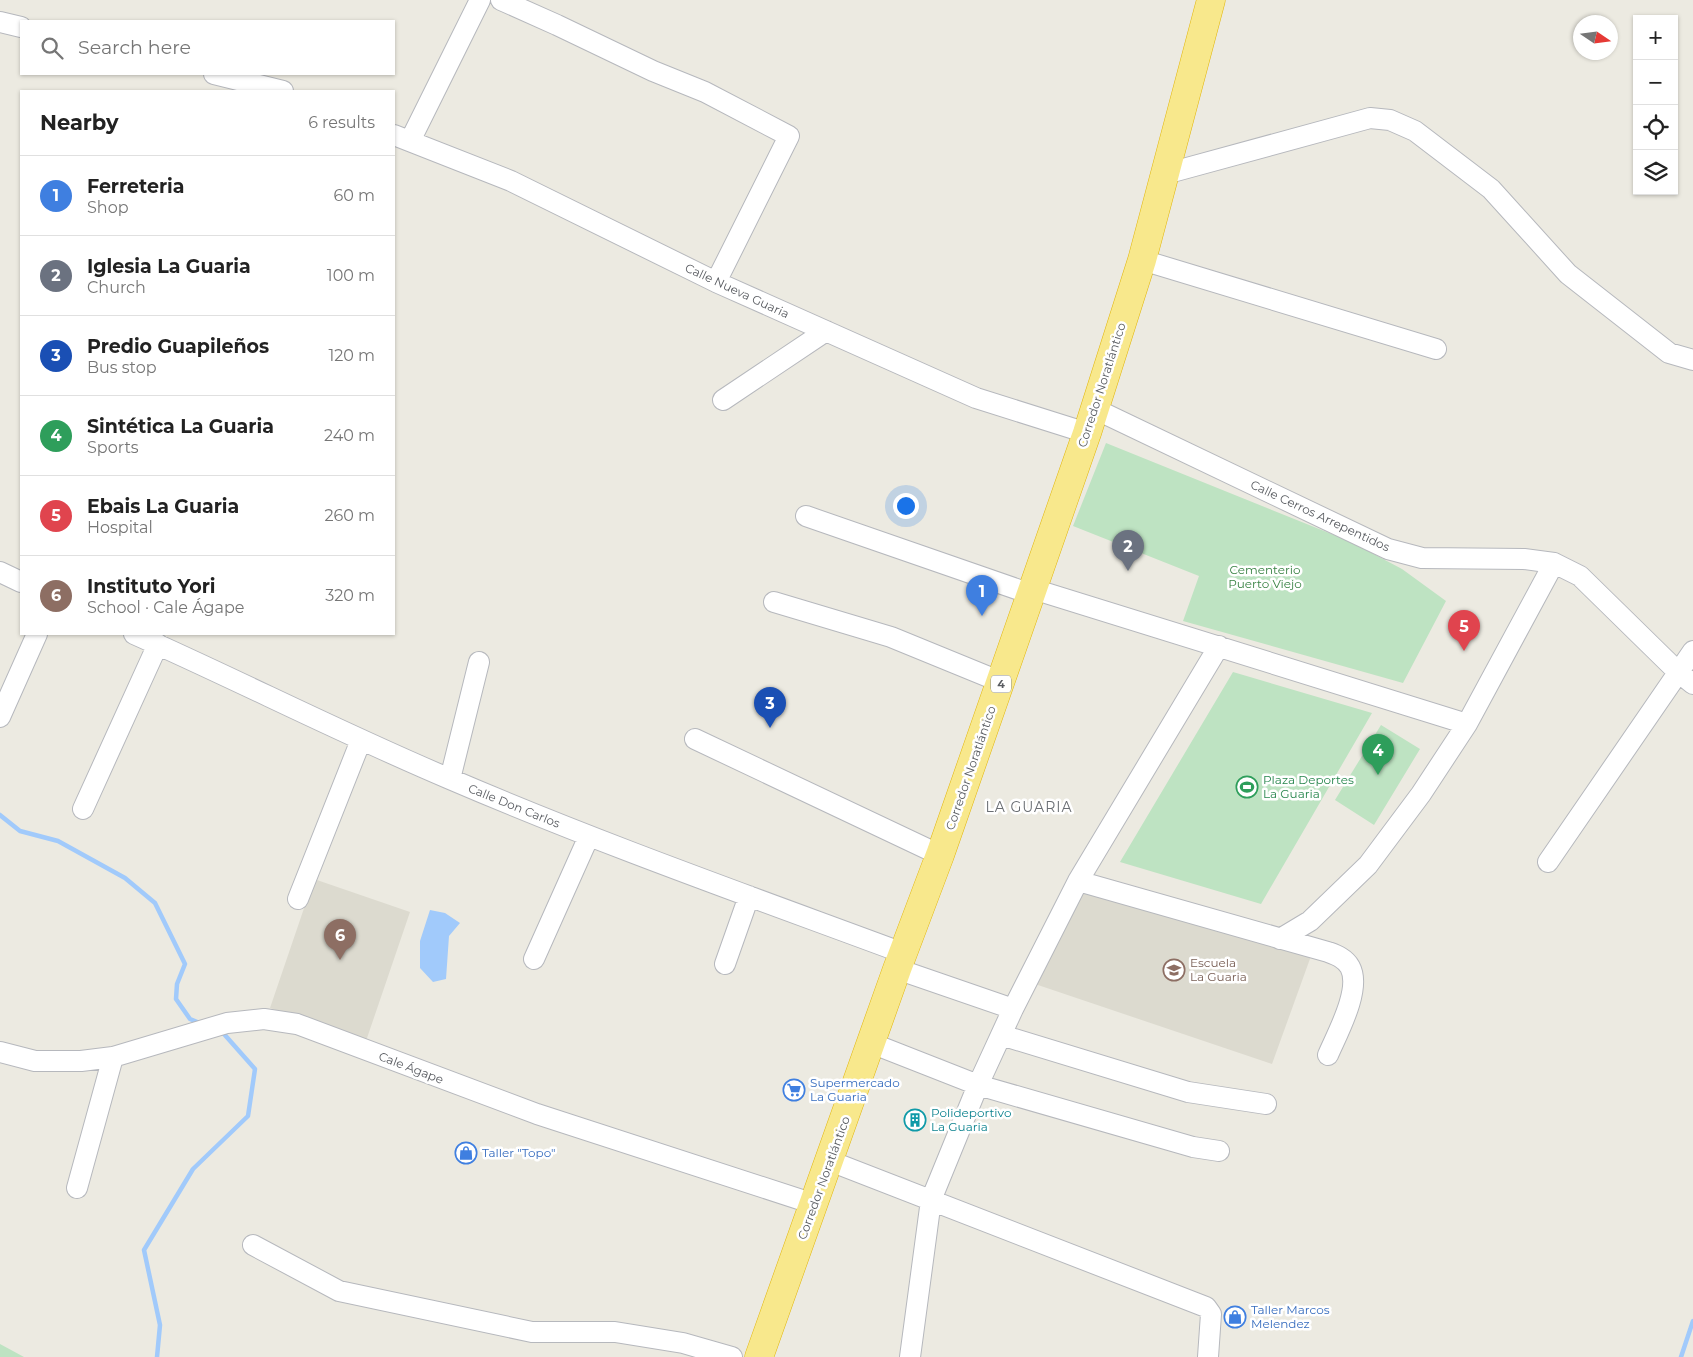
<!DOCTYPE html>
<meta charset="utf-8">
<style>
:root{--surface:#fff;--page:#f6f6f6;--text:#222;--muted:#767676;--line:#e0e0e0;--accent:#0f766e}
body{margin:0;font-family:Montserrat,sans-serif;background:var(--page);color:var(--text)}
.controls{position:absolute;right:15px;top:15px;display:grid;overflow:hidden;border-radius:0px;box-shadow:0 1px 4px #0004}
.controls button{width:45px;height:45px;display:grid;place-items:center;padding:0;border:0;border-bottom:1px solid var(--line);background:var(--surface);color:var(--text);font:25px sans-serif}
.compass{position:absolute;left:1573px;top:15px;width:45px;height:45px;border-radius:50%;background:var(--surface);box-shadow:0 1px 4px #0004;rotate:103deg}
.you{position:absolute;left:905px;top:505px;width:18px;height:18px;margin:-12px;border:4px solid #fff;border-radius:50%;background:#1a73e8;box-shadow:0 0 0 8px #1a73e833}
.badge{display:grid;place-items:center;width:32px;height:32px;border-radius:50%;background:var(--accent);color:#fff;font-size:16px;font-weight:700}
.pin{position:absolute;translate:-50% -41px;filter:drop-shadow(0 1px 2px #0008)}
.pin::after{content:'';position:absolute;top:26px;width:18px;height:15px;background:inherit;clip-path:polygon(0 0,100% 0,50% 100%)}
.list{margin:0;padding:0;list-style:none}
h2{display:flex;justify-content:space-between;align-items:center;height:65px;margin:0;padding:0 20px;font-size:21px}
h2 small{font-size:16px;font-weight:400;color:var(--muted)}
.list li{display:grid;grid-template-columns:32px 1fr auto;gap:15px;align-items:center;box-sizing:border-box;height:80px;padding:0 20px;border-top:1px solid var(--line)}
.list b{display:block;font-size:19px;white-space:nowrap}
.list p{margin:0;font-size:16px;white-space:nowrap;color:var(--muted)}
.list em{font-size:16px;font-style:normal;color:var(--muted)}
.icon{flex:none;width:28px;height:28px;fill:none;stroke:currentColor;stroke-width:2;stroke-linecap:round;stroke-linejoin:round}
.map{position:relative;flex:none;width:1693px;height:1357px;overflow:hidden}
.search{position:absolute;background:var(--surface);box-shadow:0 1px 4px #0004;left:20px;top:20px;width:375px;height:55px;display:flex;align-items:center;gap:12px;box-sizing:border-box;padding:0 18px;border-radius:0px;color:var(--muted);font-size:19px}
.panel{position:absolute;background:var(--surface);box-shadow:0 1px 4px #0004;left:20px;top:90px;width:375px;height:545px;border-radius:0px}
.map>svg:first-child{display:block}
.education{fill:#dcdacf}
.green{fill:#bee3c2}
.water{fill:#a1cafb}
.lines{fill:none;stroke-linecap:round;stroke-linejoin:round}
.stream{stroke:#a1cafb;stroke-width:4.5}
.minor-casing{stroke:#b6b8bd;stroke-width:22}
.highway-casing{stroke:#e2b60a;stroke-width:29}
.minor{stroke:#fff;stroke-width:20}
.highway{stroke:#f8e88c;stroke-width:28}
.labels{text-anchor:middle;stroke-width:5;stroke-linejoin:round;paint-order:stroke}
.shield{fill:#fff;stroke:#8b8d90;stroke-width:1}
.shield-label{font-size:11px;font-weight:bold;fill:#595c61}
.street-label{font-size:12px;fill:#595c61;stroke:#fff}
.park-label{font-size:12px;fill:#388243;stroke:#fff}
.leisure-label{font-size:12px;fill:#27864d;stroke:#fff;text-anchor:start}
.education-label{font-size:12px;fill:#785e54;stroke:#fff;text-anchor:start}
.shop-label{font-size:12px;fill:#366cbe;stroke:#fff;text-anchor:start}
.culture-label{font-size:12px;fill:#0d838f;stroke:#fff;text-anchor:start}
.neighbourhood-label{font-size:14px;letter-spacing:1px;fill:#6a6e73;stroke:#fff}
</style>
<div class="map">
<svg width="1693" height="1357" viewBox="0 0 1693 1357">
<rect width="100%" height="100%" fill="#eceae1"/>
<path class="education" d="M314 879 410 912 366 1041 270 1008Z
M1081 889 1311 956 1272 1064 1035 984Z"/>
<path class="green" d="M1106 443 1349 541 1402 569 1446 601 1403 683 1183 621 1199 576 1073 526Z
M1233 672 1372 713 1261 904 1120 862Z
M1381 725 1420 749 1374 825 1335 800Z
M0 1344 24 1357H0Z"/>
<path class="water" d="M430 910 445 913 460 923 449 936 446 979 433 982 420 968V941Z"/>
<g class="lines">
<path class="stream" d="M0 815 20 831 58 841 125 878 155 903 185 964 177 984 176 999 190 1019 202 1024
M157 1357 160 1325 144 1250 193 1169 248 1116 255 1069 224 1034 220 1032
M1681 1357 1693 1321"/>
<g class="minor-casing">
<path id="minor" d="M501 0 557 25 653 71 705 92 789 136 716 282
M0 22 21 27
M214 74 283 91
M394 135 511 181 716 282 976 398 1087 433
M410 141 480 0
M1165 174 1370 118 1390 120 1415 131 1491 189 1568 274 1669 353 1693 360
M1142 260 1436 349
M723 400 826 331
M1095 409 1388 549 1422 558 1524 559 1554 563 1580 576 1678 672 1693 684
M806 516 1031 594
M0 572 21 582
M1033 589 1467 724
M774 602 891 637 1001 682
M134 634C240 681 343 734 450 779 599 843 752 897 903 953
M0 717 37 634
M695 739 940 855
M450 779 479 662
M83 809 158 644
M1548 862 1693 651
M1078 881 1328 952C1336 955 1345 958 1350 967 1362 989 1337 1034 1328 1055
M298 899 361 740
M1280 939 1310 921 1368 865 1421 794 1467 724 1554 563
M534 959 589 836
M725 964 749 896
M897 969 1013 1009
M1001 1035 1188 1092 1266 1104
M871 1043 978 1085 1193 1147 1219 1151
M0 1052 35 1061H81L113 1057 227 1023 264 1019 297 1024 537 1114 814 1204
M830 1161 1206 1307 1211 1314 1208 1357
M77 1188 113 1057
M253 1245 339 1291 532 1332H615L683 1343 732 1357
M910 1357 931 1200 978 1085 1013 1009 1078 881 1219 646"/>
</g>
<g class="highway-casing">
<path id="highway" d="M759 1357 897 969 940 855 1087 433 1142 260 1211 0"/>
</g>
<use href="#minor" class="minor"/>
<use href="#highway" class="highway"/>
</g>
<defs>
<g id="stadium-ring" transform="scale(1.125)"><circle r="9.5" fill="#fff" stroke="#2e9e5b" stroke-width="1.5"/><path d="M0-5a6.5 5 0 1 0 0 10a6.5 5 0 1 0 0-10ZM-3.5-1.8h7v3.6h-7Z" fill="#2e9e5b"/></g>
<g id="school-ring" transform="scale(1.125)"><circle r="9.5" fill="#fff" stroke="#8d6e63" stroke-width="1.5"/><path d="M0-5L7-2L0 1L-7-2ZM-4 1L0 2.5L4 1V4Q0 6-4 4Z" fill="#8d6e63"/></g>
<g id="supermarket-ring" transform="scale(1.125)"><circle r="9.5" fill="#fff" stroke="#3f7fe0" stroke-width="1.5"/><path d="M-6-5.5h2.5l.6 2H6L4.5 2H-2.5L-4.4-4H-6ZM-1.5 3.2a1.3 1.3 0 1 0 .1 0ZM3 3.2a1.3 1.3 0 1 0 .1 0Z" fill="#3f7fe0"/></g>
<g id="building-ring" transform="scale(1.125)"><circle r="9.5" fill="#fff" stroke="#0f9aa8" stroke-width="1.5"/><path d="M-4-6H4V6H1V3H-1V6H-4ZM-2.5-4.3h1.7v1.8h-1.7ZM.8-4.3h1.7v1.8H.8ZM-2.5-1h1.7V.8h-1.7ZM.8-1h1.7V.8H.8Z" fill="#0f9aa8"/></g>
<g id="shop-ring" transform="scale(1.125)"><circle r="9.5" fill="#fff" stroke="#3f7fe0" stroke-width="1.5"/><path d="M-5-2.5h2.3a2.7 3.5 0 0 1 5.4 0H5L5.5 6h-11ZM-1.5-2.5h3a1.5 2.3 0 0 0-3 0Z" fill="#3f7fe0"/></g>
</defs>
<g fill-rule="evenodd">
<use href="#stadium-ring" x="1247" y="787"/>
<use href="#school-ring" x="1174" y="970"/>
<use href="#supermarket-ring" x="794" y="1090"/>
<use href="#building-ring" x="915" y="1120"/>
<use href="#shop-ring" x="466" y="1153"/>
<use href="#shop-ring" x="1235" y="1317"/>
</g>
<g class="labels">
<rect class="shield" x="991" y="675.5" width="20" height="17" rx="4"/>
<g class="shield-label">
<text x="1001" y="688">4</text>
</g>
<g class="street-label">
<text transform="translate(737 291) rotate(25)" y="4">Calle Nueva Guaria</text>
<text transform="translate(1102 385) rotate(-72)" y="4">Corredor Noratlántico</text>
<text transform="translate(1320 516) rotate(25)" y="4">Calle Cerros Arrepentidos</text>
<text transform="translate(971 768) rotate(-71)" y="4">Corredor Noratlántico</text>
<text transform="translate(514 806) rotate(22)" y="4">Calle Don Carlos</text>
<text transform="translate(411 1068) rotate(21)" y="4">Cale Ágape</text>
<text transform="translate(824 1178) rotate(-70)" y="4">Corredor Noratlántico</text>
</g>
<g class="park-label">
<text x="1265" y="574">Cementerio<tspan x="1265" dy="14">Puerto Viejo</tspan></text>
</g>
<g class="leisure-label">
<text x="1263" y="784">Plaza Deportes<tspan x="1263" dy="14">La Guaria</tspan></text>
</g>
<g class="education-label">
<text x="1190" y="967">Escuela<tspan x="1190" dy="14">La Guaria</tspan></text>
</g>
<g class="shop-label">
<text x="810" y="1087">Supermercado<tspan x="810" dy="14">La Guaria</tspan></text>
<text x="482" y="1157">Taller "Topo"</text>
<text x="1251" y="1314">Taller Marcos<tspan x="1251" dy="14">Melendez</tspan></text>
</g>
<g class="culture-label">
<text x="931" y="1117">Polideportivo<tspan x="931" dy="14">La Guaria</tspan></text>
</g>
<g class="neighbourhood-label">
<text x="1029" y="812">LA GUARIA</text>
</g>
</g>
</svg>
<div class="controls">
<button>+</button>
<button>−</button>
<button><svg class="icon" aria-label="locate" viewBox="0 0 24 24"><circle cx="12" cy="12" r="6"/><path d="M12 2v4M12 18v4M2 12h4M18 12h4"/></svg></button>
<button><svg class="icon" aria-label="layers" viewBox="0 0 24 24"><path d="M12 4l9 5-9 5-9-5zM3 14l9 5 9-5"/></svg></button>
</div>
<svg class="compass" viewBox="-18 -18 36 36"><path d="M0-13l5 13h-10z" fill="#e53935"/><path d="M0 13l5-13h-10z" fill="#767676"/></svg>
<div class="you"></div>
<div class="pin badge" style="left:982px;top:616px;background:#3f7fe0">1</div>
<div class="pin badge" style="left:1128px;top:571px;background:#6b7280">2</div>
<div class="pin badge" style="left:770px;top:728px;background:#1a4fb4">3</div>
<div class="pin badge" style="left:1378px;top:775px;background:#2e9e5b">4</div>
<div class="pin badge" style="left:1464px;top:651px;background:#e0444e">5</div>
<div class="pin badge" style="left:340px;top:960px;background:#8d6e63">6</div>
<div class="search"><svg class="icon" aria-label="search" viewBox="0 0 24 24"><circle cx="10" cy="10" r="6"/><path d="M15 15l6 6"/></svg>Search here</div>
<section class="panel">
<h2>Nearby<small>6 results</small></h2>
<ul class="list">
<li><span class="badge" style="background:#3f7fe0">1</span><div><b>Ferreteria</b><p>Shop</p></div><em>60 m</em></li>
<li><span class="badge" style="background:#6b7280">2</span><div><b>Iglesia La Guaria</b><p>Church</p></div><em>100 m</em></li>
<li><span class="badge" style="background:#1a4fb4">3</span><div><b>Predio Guapileños</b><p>Bus stop</p></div><em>120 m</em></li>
<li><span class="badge" style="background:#2e9e5b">4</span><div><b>Sintética La Guaria</b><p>Sports</p></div><em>240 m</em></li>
<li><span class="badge" style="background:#e0444e">5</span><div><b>Ebais La Guaria</b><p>Hospital</p></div><em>260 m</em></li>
<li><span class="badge" style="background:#8d6e63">6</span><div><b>Instituto Yori</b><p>School · Cale Ágape</p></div><em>320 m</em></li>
</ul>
</section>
</div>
